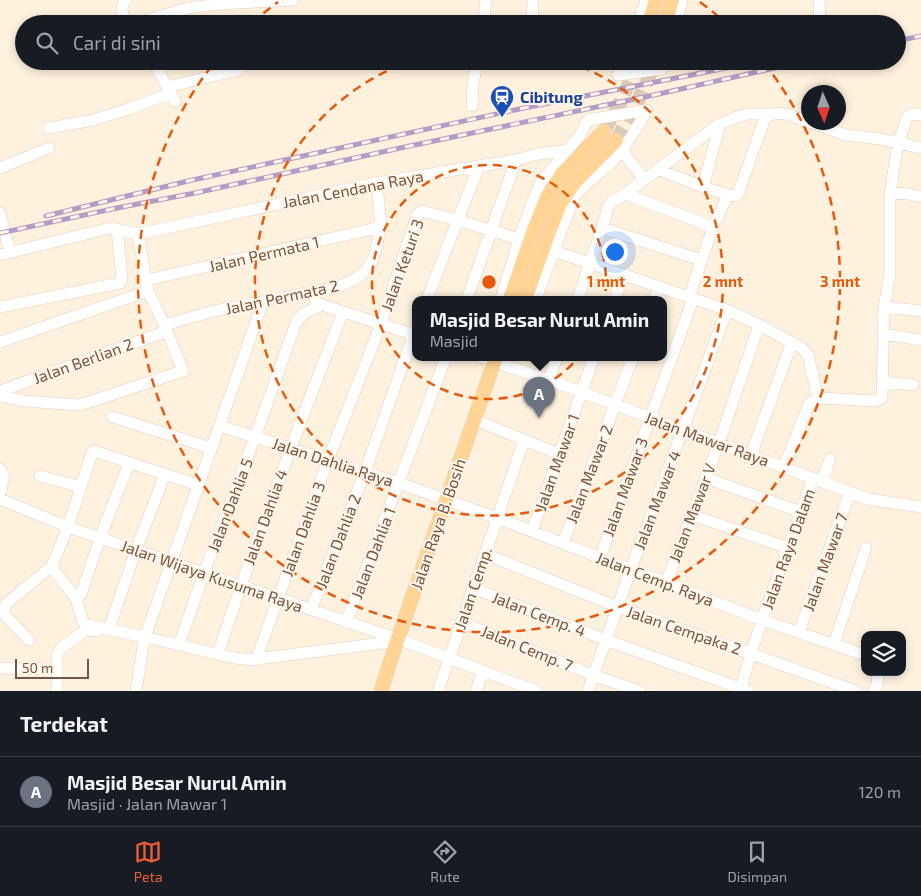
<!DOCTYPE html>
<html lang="id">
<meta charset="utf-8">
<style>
:root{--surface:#171b24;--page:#242831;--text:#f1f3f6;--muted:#9ea1a6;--line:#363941;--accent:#f25d39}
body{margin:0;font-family:"Exo 2",sans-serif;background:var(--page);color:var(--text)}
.controls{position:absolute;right:15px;bottom:15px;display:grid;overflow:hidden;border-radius:10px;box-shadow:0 2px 8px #0003}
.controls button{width:45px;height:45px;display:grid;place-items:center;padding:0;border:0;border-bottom:1px solid var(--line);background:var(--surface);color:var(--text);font:25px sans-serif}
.compass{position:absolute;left:801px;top:85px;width:45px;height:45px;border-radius:50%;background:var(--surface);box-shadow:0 2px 8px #0003;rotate:177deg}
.scale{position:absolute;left:15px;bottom:12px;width:74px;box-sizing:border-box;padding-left:5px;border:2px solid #755545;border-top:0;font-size:14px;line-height:18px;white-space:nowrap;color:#755545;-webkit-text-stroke:4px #fff5e6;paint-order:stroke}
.you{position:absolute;left:614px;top:251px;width:18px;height:18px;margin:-12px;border:4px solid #fff;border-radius:50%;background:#1a73e8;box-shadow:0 0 0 8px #1a73e833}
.badge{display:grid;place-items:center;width:32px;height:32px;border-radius:50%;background:var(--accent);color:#fff;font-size:16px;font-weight:700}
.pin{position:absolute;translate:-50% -41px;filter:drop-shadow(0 1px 2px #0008)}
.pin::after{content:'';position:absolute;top:26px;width:18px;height:15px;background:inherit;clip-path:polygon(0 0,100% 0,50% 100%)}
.popup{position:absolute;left:412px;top:296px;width:255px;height:65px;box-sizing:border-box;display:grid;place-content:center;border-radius:10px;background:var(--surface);filter:drop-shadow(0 1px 4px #0005);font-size:16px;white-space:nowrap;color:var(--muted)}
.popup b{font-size:19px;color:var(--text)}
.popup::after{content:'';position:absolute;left:50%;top:100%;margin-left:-10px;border:10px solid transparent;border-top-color:var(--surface)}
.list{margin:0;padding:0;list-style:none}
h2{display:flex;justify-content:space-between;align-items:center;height:65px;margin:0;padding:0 20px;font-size:21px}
h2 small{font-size:16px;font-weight:400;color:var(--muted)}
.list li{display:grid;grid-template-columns:32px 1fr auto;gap:15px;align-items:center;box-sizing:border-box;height:70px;padding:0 20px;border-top:1px solid var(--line)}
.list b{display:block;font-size:19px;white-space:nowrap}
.list p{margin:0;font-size:16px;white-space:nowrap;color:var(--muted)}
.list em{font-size:16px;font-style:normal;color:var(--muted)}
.icon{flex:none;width:28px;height:28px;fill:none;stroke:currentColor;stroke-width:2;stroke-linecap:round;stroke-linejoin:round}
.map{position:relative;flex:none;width:921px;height:691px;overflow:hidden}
.search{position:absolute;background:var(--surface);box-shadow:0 2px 8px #0003;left:15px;right:15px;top:15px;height:55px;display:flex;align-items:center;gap:12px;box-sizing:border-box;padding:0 18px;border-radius:28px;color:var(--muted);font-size:19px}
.sheet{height:135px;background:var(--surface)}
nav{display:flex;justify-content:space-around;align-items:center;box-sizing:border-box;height:70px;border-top:1px solid var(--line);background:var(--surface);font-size:14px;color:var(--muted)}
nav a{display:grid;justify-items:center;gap:2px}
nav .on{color:var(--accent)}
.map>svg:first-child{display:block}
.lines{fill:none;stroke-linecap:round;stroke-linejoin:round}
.major-tunnel{stroke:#dccab8;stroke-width:14;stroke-dasharray:14 7;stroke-linecap:butt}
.minor-casing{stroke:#e4cebd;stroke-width:12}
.major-casing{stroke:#ded6d2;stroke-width:15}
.minor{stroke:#fff;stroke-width:11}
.major{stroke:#ffd494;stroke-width:14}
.rail-casing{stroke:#b39dc7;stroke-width:5}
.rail{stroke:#fff5e6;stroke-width:3;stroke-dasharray:9;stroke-linecap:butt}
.ring{fill:none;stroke:#e8590c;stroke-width:2.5;stroke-dasharray:9 6}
.labels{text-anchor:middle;stroke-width:4;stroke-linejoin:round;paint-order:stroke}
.transit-label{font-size:16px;font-weight:bold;fill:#164399;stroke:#fff5e6;text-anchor:start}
.street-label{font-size:16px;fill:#755545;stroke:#fff5e6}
.centre{fill:#e8590c;stroke:#fff5e6;stroke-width:2.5}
.ring-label{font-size:15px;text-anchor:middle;font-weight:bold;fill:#e8590c;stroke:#fff5e6;stroke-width:4;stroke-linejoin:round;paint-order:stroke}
</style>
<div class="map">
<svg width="921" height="691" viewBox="0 0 921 691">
<rect width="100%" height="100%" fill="#fef1de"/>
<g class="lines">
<path class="major-tunnel" d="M604 131 620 103 639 61
M616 140C631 115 645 89 655 61"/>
<g class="minor-casing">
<path id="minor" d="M126 0C118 8 123 19 132 24
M819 0 820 24
M134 24 188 8 219 4 293 0
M483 24 486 0
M532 24 533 0
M638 24 646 0
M675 24 682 0
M153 61 175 101
M623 61 618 75 662 69 664 61
M167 87 238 70 241 67 242 61
M472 106 473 84 477 61
M809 122 846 135 880 139 921 148
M49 128 93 120 129 109 171 93
M622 151 644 179
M0 168 49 148
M657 169 703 187 728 195 736 196 738 194 765 118C779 108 794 117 808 122
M703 187 720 124
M890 193 908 194 921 197
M625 194 713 227
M0 213 10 252
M602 228 701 260
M554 251 727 310 759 325 802 348 808 355 818 398
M0 255 110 228 138 234 377 183 479 166 516 160 538 154 568 150
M147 280 381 227
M689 297 713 227 728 195
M427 299 479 166
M467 299 516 160
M501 299 519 239 540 183 580 135 588 120 647 110C637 127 627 146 614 160 601 173 585 182 574 197L536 299
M578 299 602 228 608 207 612 202 625 194 718 125 737 117 747 114H770
M615 299 624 275
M654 299 659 287
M315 301 322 305 415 335
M0 307 120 283 122 279 117 229
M884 307 921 311
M164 325 214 311 338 287 355 279 366 271 374 257 381 227 377 183
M883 334 921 340
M0 342 148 291
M480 357 549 380 868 499 921 507
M549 380 557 357
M882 382 913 385
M0 391 167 331
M0 396 25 401 80 405 183 371 167 331 148 291 138 234
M113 417 211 448
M475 420 559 454
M220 426 399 483 497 518 666 583 762 620 865 655
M751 455 792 342
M784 467 808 406 813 401 820 398 875 401 882 398 884 307 890 274V193L898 144 907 117 912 114 921 115
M0 469 4 476 0 493
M40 476 81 487
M706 478 801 512
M822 481 830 459
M198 485 94 451 92 453 68 527 52 566 57 575 76 598 83 622 88 625 145 637 234 658 256 660 328 460 381 324 417 215 422 211 457 220 519 239
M0 499 68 527 398 639 536 691
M692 515 788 548
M532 531 594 357
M563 543 633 357
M485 554 618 607 856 691
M600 558 693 299
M666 583 719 443 759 325
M473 588 606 640 748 691
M76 598 81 594 100 538 129 463
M311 610 365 472 415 330
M346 622 446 357
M461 622 593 675 639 691
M109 629 136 550 165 474
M799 632 850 492
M145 637 263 302
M29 640 4 614V609L6 604 52 566
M834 644 866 548
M179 645 204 573 255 437 297 320 305 313 322 305
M218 654C256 538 299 425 343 312
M249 660 390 642 396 644
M0 668 57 669
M57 691V655L61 648 86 630 97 631
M136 691 144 640
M438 691 524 440
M476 691 483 671
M588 691 631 569 727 310
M740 691 751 653 762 620 813 478
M874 691 877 685 878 672"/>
</g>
<g class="major-casing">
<path id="major" d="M649 24 656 0
M665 24 672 0
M510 299 535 227 547 197 562 174 604 131
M525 299 549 232 560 204 574 183 616 140
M381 691 396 644 496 357"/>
</g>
<use href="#minor" class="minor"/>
<use href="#major" class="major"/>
<g class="rail-casing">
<path id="rail" d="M897 41 921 36
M46 216 188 181 524 108 762 61
M0 233 117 208 195 193 405 147 654 95 806 61"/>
</g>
<use href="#rail" class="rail"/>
</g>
<g class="ring">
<circle cx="489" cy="282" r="117"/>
<path d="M567 61A234 234 0 1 1 411 61"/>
<path d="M252 23A351 351 0 0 1 278 2M700 2A351 351 0 0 1 726 23M764 63A351 351 0 1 1 214 63"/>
</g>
<defs>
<g id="station-pin" transform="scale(1.25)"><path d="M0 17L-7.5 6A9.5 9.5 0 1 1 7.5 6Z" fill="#1a4fb4" stroke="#fff5e6"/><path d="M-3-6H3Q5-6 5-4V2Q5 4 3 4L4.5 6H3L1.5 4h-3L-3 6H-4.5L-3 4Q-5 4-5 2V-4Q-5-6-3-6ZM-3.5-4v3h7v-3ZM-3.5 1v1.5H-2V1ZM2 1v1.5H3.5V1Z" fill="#fff"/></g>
</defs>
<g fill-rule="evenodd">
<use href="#station-pin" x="502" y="97"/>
</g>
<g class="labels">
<g class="transit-label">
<text x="520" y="103">Cibitung</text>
</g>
<g class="street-label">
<text transform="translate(353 189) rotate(-11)" y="6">Jalan Cendana Raya</text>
<text transform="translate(264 254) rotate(-13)" y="6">Jalan Permata 1</text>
<text transform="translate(402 265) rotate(-70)" y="6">Jalan Keturi 3</text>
<text transform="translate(282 297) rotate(-12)" y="6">Jalan Permata 2</text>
<text transform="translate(83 361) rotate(-20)" y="6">Jalan Berlian 2</text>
<text transform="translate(707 439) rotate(20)" y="6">Jalan Mawar Raya</text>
<text transform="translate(333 462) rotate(18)" y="6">Jalan Dahlia Raya</text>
<text transform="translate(557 462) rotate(-70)" y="6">Jalan Mawar 1</text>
<text transform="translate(589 474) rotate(-69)" y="6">Jalan Mawar 2</text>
<text transform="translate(625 487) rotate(-70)" y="6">Jalan Mawar 3</text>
<text transform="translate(657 500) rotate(-69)" y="6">Jalan Mawar 4</text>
<text transform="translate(230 505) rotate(-69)" y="6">Jalan Dahlia 5</text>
<text transform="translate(692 513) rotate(-69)" y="6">Jalan Mawar V</text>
<text transform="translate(265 517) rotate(-70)" y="6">Jalan Dahlia 4</text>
<text transform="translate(438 524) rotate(-71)" y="6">Jalan Raya B. Bosih</text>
<text transform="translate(303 529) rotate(-70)" y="6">Jalan Dahlia 3</text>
<text transform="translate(338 541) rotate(-69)" y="6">Jalan Dahlia 2</text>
<text transform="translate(788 549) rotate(-70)" y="6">Jalan Raya Dalam</text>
<text transform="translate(373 553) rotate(-69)" y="6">Jalan Dahlia 1</text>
<text transform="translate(825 562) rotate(-70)" y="6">Jalan Mawar 7</text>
<text transform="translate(212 576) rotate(19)" y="6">Jalan Wijaya Kusuma Raya</text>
<text transform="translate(655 579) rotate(21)" y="6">Jalan Cemp. Raya</text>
<text transform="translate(473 588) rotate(-71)" y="6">Jalan Cemp.</text>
<text transform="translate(539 614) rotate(21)" y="6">Jalan Cemp. 4</text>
<text transform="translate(684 630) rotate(19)" y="6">Jalan Cempaka 2</text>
<text transform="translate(527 648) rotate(22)" y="6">Jalan Cemp. 7</text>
</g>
</g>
<circle cx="489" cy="282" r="8" class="centre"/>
<g class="ring-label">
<text x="606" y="287">1 mnt</text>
<text x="723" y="287">2 mnt</text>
<text x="840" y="287">3 mnt</text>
</g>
</svg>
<div class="controls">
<button><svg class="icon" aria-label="layers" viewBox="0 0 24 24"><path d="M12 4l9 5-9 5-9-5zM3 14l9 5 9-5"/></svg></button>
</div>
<svg class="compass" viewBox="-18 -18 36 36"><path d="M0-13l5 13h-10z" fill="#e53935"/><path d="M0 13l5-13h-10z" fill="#9ea1a6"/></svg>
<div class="scale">50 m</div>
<div class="you"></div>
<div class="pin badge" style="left:539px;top:418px;background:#6b7280">A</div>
<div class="popup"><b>Masjid Besar Nurul Amin</b>Masjid</div>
<div class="search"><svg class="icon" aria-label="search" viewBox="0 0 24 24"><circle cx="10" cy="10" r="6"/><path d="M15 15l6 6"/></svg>Cari di sini</div>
</div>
<section class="sheet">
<h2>Terdekat<small></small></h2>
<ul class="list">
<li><span class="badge" style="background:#6b7280">A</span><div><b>Masjid Besar Nurul Amin</b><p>Masjid · Jalan Mawar 1</p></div><em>120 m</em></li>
</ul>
</section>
<nav>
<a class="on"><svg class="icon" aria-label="map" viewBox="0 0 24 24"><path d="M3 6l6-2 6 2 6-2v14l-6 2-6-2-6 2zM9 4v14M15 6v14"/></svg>Peta</a>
<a><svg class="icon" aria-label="directions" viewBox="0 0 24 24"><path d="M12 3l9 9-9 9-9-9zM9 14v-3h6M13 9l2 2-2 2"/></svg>Rute</a>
<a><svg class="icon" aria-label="saved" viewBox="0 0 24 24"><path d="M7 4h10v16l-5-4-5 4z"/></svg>Disimpan</a>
</nav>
